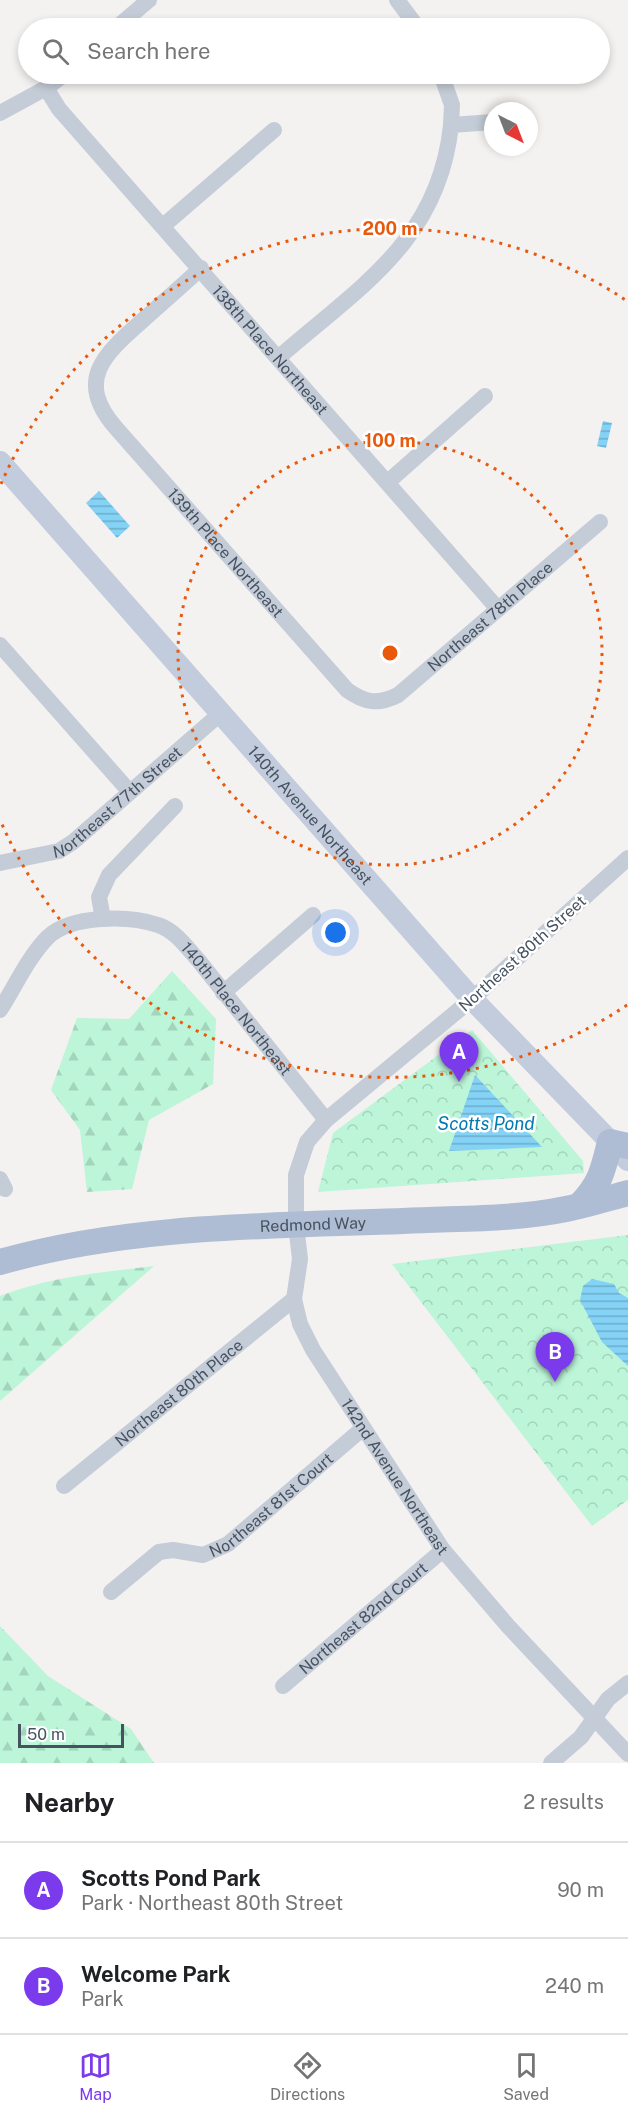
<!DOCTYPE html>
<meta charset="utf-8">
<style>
:root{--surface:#fff;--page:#f2f2f2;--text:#202124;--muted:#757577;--line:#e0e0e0;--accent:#7c3aed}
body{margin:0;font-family:"Public Sans",sans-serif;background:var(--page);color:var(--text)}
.compass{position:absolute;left:484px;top:102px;width:54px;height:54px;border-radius:50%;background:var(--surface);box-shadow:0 3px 9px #0003;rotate:138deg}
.scale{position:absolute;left:18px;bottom:15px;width:106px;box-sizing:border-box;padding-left:6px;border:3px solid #475261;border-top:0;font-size:16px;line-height:21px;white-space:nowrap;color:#475261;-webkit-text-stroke:4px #fff;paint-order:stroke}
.you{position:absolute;left:336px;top:933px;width:21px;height:21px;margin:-15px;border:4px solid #fff;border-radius:50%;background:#1a73e8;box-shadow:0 0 0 9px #1a73e833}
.badge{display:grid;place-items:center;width:39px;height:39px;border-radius:50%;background:var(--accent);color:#fff;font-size:20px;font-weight:700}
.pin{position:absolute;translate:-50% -50px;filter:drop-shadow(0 2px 3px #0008)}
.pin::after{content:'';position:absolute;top:32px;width:21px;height:18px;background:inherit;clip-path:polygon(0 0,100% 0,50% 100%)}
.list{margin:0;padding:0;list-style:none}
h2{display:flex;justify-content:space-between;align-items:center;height:78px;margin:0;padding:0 24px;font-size:26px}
h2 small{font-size:20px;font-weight:400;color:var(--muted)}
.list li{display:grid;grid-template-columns:39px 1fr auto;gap:18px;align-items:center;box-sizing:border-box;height:96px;padding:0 24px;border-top:2px solid var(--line)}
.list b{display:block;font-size:22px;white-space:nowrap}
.list p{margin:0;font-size:20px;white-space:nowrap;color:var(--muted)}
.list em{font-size:20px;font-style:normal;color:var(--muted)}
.icon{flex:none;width:33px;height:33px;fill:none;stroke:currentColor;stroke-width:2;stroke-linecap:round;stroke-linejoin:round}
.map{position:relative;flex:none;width:628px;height:1763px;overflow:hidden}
.search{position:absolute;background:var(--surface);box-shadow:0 3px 9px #0003;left:18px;right:18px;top:18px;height:66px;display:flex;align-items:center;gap:15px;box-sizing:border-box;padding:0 21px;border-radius:33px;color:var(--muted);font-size:22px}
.sheet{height:270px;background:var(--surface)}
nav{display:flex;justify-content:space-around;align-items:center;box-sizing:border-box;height:84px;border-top:2px solid var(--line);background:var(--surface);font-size:16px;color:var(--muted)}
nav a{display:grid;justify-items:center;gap:3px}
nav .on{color:var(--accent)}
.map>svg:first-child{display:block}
.forest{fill:url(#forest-firs)}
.park{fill:url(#park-crowns)}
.water{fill:url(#water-rules)}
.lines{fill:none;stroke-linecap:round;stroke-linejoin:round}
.street{stroke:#c4ccd7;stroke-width:16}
.secondary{stroke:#c2ccdc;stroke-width:22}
.primary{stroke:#aebdd3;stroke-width:26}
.ring{fill:none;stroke:#e8590c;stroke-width:3;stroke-dasharray:3 6}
.labels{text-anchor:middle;stroke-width:5;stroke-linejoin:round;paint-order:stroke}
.street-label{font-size:16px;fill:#475261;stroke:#fff}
.water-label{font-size:18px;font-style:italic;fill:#017ab2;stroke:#fff}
.centre{fill:#e8590c;stroke:#fff;stroke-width:3}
.ring-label{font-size:18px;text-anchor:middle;font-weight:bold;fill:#e8590c;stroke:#fff;stroke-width:5;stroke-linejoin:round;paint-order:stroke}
</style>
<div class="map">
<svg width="628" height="1763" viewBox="0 0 628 1763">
<defs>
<pattern id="forest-firs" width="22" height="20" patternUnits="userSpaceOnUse" patternTransform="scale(1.5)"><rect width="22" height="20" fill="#bcf5d8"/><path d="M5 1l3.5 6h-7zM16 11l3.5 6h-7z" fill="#a3d4bc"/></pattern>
<pattern id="park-crowns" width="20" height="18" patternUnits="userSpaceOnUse" patternTransform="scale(1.5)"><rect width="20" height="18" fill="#bcf5d8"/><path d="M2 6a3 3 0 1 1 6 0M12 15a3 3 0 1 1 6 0" fill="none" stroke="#a3d4bc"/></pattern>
<pattern id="water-rules" width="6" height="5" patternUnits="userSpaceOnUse" patternTransform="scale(1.5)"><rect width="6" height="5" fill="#84d2f6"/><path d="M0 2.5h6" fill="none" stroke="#6eadcb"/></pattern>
</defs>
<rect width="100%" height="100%" fill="#f4f1f1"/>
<path class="forest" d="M172 971 216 1019 213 1084 149 1120 132 1189 87 1192 80 1130 51 1090 77 1018 129 1019Z
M154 1266 0 1401V1296C49 1277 103 1272 154 1266Z
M0 1626 48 1676 131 1729 154 1763H0Z"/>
<path class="park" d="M472 1030 583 1161 584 1173 318 1192 333 1133Z
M628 1235V1500L592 1526 392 1264Z"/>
<path class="water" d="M603 421 612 423 606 448 597 446Z
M99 491 130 526 117 538 86 503Z
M475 1075 542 1147 449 1151Z
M592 1279 614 1284 619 1293 628 1298V1366L602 1342 580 1300 583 1286Z"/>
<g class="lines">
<g class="street">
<path d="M397 0 418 28"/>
<path d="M116 28 149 0"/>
<path d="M441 74 452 105 451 125"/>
<path id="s1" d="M46 88 59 109 498 609"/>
<path d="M0 113 46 88 65 74"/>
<path d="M163 226 274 130"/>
<path id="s2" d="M201 268C182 286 162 303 142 321 103 355 75 381 116 428L347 690C365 703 378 705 398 695L600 522"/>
<path d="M278 358C359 287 439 241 451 125L493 122"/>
<path d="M389 481 485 396"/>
<path d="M0 645 129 791"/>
<path id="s3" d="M628 858 472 999 326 1120 307 1142 296 1175V1225L300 1259 294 1299 300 1324 313 1350 443 1550 508 1626 628 1754"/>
<path id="s4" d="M0 863 59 851 73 842 221 713"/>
<path d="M103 919 99 897 109 875 175 806"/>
<path d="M223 993 313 915"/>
<path id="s5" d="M0 1010C15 987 28 957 48 937 71 915 129 915 158 925 175 930 188 949 199 961L326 1120"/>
<path d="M0 1179 5 1189"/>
<path id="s6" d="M64 1486 294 1299"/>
<path id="s7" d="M111 1592 159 1552 173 1550 203 1555 228 1544 362 1429"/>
<path id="s8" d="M283 1686 443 1550"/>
<path d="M551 1763 581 1737 608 1699 628 1683"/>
</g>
<path class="secondary" id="s9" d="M0 462 472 999 628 1160"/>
<g class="primary">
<path d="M580 1205C601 1183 603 1170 610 1142L628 1146"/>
<path id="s10" d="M0 1262C130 1225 269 1226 403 1221 457 1218 513 1220 566 1209 587 1205 608 1198 628 1193"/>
</g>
</g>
<g class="ring">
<circle cx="390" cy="653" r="212"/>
<path d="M627 1005A424 424 0 0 1 1 822M1 484A424 424 0 0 1 627 301"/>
</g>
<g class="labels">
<g class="street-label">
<text dy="6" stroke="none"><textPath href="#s1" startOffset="345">138th Place Northeast</textPath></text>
<text dy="6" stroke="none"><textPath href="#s2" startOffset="375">139th Place Northeast</textPath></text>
<text dy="6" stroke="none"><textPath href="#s2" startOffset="734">Northeast 78th Place</textPath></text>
<text dy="6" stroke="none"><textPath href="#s4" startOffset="136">Northeast 77th Street</textPath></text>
<text dy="6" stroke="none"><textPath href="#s9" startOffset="470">140th Avenue Northeast</textPath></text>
<text transform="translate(522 953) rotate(-42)" y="6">Northeast 80th Street</text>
<text dy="6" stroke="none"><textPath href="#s5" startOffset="318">140th Place Northeast</textPath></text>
<text dy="6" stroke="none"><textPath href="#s10" startOffset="316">Redmond Way</textPath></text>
<text dy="6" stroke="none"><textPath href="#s6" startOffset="148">Northeast 80th Place</textPath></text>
<text dy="6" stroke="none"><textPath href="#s3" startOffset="794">142nd Avenue Northeast</textPath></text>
<text dy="6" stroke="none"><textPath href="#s7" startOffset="192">Northeast 81st Court</textPath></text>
<text dy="6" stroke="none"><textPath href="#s8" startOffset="105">Northeast 82nd Court</textPath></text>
</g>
<g class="water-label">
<text x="486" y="1130">Scotts Pond</text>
</g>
</g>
<circle cx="390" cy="653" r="9" class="centre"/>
<g class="ring-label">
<text x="390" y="235">200 m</text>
<text x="390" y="447">100 m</text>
</g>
</svg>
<svg class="compass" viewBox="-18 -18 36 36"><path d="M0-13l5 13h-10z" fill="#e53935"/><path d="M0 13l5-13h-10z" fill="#757577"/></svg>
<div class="scale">50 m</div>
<div class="you"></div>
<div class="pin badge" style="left:459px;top:1082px">A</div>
<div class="pin badge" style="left:555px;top:1382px">B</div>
<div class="search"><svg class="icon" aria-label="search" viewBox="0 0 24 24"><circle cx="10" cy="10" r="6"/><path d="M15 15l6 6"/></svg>Search here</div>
</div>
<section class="sheet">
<h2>Nearby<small>2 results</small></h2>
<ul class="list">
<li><span class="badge">A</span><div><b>Scotts Pond Park</b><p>Park · Northeast 80th Street</p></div><em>90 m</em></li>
<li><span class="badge">B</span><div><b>Welcome Park</b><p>Park</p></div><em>240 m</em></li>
</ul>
</section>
<nav>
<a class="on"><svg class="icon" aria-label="map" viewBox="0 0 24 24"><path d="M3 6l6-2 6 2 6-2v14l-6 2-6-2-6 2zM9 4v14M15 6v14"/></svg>Map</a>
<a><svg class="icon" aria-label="directions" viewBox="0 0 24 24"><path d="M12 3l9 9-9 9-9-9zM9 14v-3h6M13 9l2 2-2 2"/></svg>Directions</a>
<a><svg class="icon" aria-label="saved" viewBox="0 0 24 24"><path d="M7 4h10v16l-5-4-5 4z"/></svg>Saved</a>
</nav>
